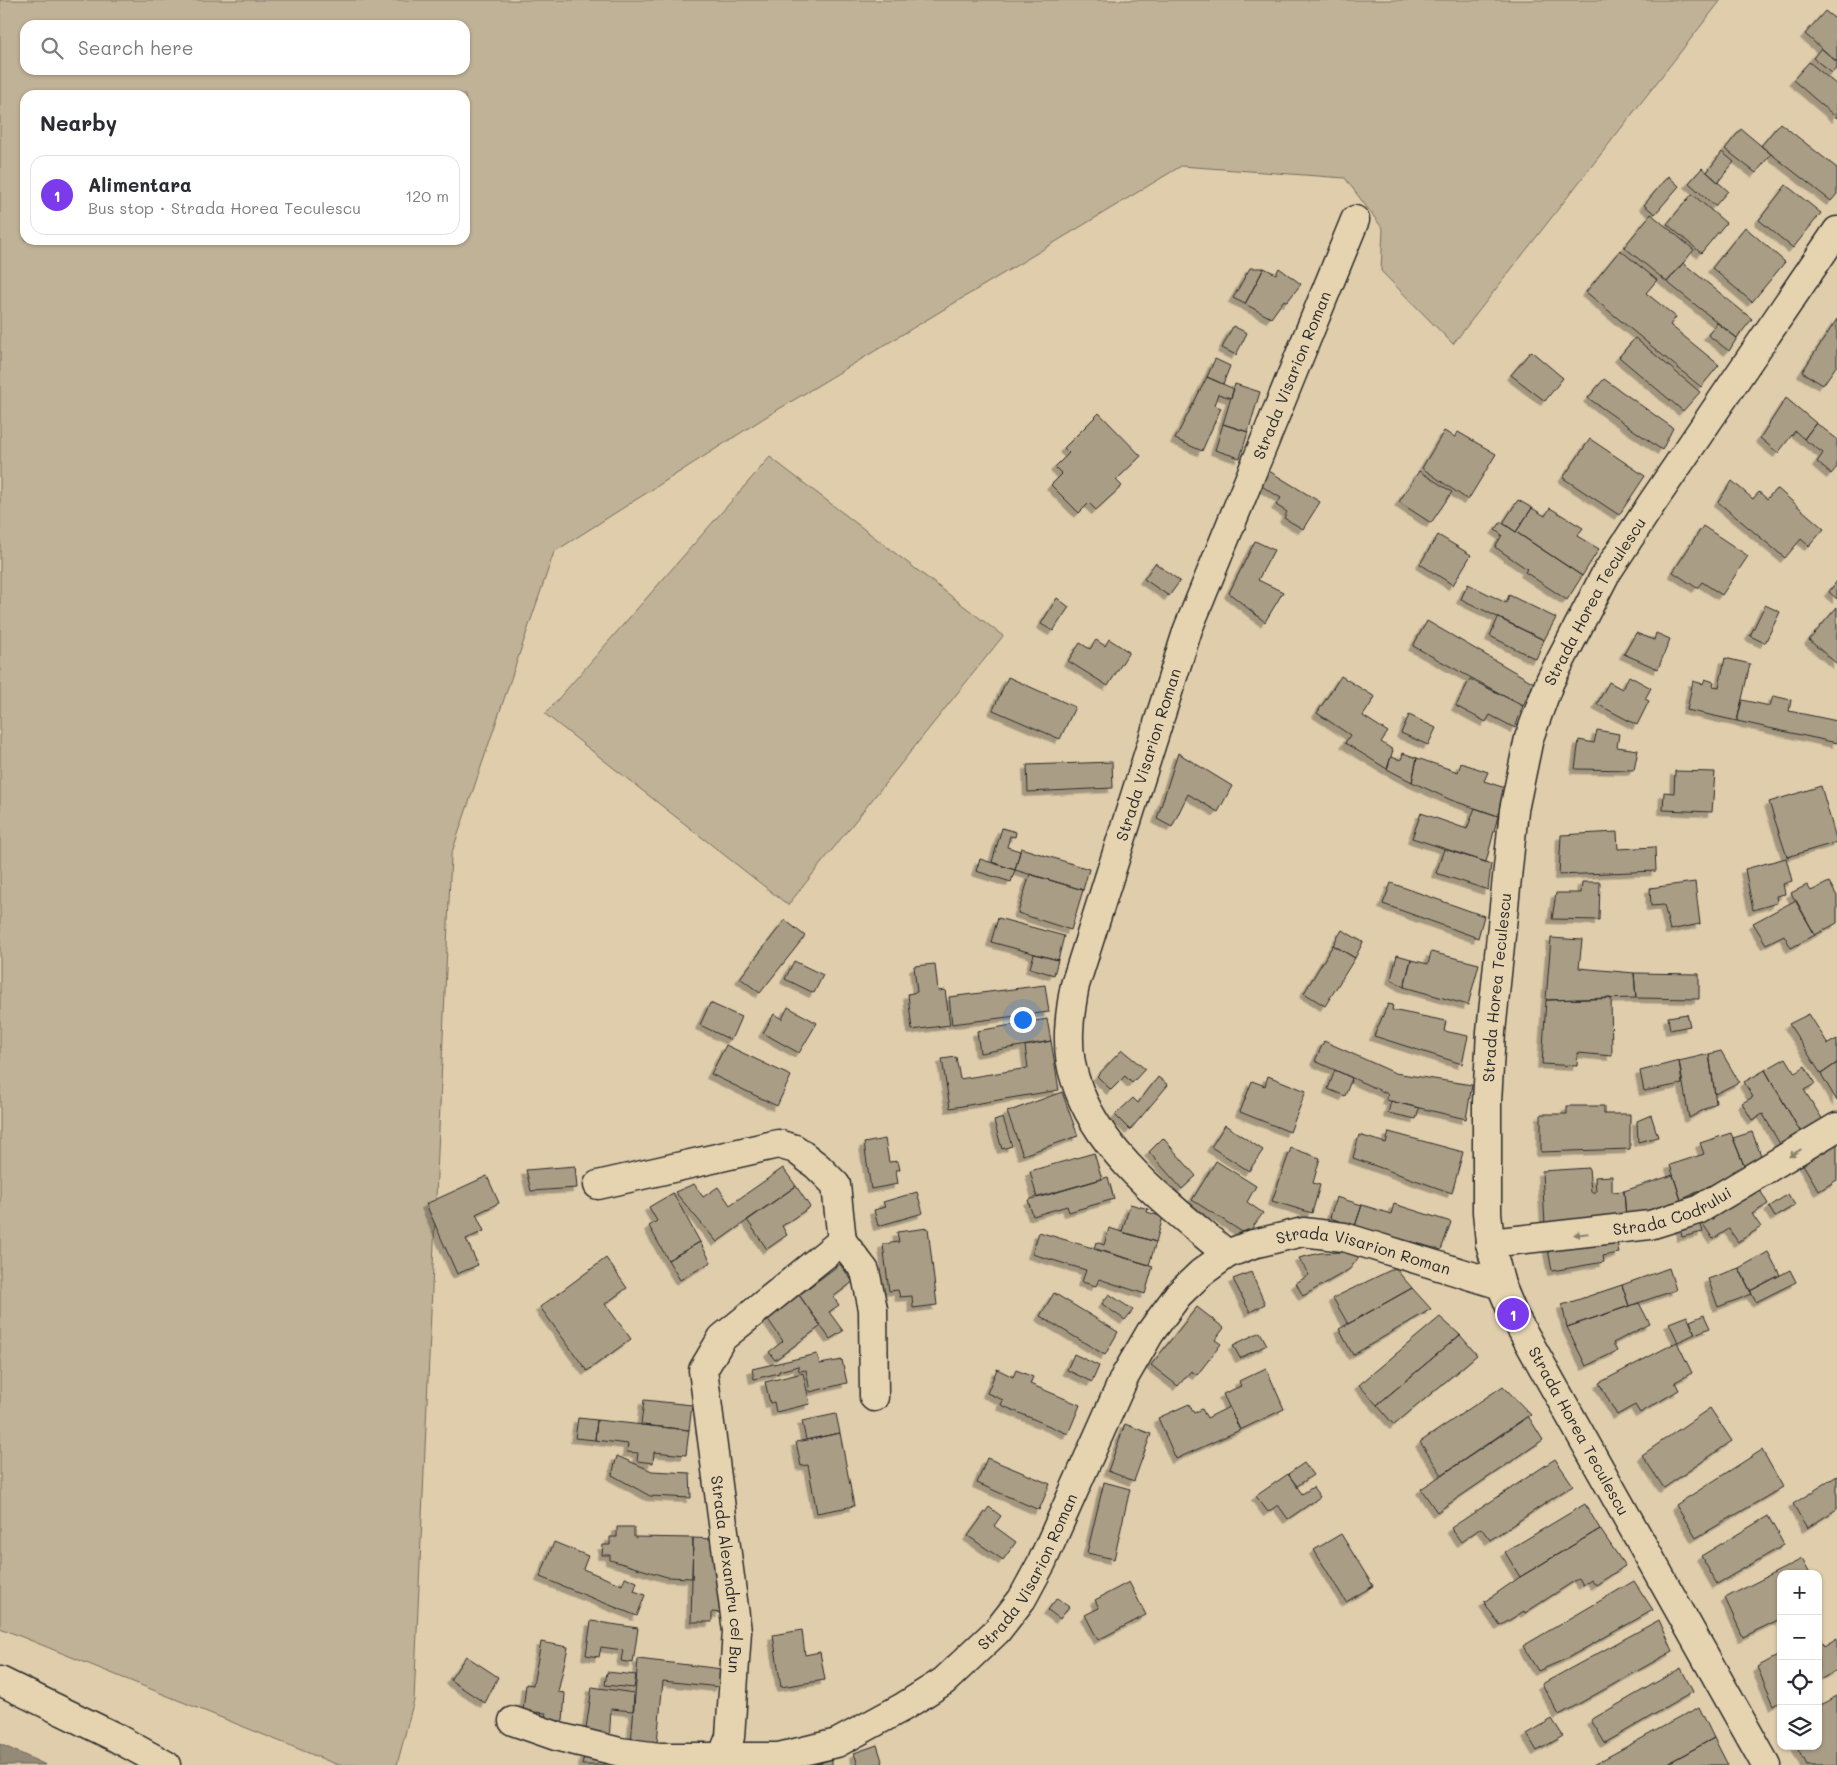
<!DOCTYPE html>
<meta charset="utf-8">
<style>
:root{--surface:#fff;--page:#f2f2f3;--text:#2b2b33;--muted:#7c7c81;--line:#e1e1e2;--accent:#7c3aed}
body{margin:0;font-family:Mali,sans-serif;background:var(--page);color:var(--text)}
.controls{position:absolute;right:15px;bottom:15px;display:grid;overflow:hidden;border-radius:10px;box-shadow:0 1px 4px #0004}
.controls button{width:45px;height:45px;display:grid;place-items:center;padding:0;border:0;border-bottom:1px solid var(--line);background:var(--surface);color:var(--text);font:25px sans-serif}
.you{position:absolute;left:1022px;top:1019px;width:18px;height:18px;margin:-12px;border:4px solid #fff;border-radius:50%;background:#1a73e8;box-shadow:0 0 0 8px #1a73e833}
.badge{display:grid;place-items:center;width:32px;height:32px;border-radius:50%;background:var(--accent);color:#fff;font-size:16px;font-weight:700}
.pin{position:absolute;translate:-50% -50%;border:2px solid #fff;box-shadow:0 1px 5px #0006}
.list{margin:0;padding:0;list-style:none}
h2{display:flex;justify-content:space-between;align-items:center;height:65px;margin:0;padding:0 20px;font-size:21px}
h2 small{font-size:16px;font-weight:400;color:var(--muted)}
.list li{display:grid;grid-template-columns:32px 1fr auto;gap:15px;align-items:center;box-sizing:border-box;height:80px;margin:0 10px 10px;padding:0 10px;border:1px solid var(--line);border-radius:15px}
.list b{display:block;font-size:19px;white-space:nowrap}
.list p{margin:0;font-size:16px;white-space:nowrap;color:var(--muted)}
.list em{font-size:16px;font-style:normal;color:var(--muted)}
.icon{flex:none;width:28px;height:28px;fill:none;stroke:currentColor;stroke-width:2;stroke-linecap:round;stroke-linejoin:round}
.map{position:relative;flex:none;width:1837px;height:1765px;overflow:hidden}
.search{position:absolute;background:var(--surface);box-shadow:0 1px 4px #0004;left:20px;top:20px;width:450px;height:55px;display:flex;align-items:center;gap:12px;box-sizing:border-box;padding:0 18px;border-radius:15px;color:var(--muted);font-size:19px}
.panel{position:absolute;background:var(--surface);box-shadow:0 1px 4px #0004;left:20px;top:90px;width:450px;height:155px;border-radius:15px}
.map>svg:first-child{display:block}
.green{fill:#c0b296;stroke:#766e60;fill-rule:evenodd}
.water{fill:#958a78;stroke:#6b6459}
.building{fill:#aa9d85;stroke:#2b2b2b;filter:url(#shadow)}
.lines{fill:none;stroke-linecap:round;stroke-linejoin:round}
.minor-casing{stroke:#2b2b2b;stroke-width:31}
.highway-casing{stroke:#2b2b2b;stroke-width:31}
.minor{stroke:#e6d4b1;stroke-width:28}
.highway{stroke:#e6d4b1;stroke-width:28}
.oneway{fill:#88806e}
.labels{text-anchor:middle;stroke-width:4.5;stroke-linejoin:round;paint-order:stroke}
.street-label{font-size:16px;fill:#2b2b2b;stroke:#e6d4b1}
</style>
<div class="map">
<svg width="1837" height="1765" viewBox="0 0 1837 1765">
<defs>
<filter id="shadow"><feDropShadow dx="-4.5" dy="4.5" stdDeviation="0" flood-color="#0004"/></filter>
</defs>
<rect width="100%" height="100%" fill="#dfcdac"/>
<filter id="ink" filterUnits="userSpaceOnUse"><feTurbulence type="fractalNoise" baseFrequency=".02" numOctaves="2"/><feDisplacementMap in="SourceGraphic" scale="10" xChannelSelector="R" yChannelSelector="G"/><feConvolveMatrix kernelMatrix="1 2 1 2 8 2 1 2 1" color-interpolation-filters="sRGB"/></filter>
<g filter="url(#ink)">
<path class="green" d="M0 0H1721L1453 344 1381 271 1383 229 1345 178 1181 166 764 418 554 552 451 855 414 1700 397 1765H338L0 1628ZM25 25H465V70H25ZM25 95H465V240H25Z
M770 457 1003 636 788 905 545 714Z"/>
<path class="water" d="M0 1744 46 1765H0Z"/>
<path class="building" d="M1825 11 1834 18 1837 14V62L1805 34Z
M1821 48 1837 62V68L1832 73 1813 58Z
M1809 62 1837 85V118L1793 80Z
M1780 123 1837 168V194L1831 201 1761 146Z
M1741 129 1771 154 1756 173 1725 149Z
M1722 152 1734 162 1718 182 1707 172Z
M1702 168 1728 191 1715 206 1689 183Z
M1668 176 1679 186 1655 214 1644 205Z
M1786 185 1821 213 1793 248 1759 220Z
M1692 194 1726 223 1701 253 1667 224Z
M1651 214 1694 250 1667 282 1624 247Z
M1745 227 1785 262 1752 302 1712 268Z
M1620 250 1657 280 1646 293 1676 317 1670 325 1719 365 1701 387 1586 292Z
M1683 263 1752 319 1737 338 1667 282Z
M1250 268H1264L1245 304 1233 298Z
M1264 268 1276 274 1279 268 1301 284 1287 302 1284 300 1271 318 1245 304Z
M1837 319V365L1823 385 1802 372Z
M1717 323 1737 338 1729 351 1708 335Z
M1233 326 1247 333 1236 355 1222 348Z
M1635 338 1700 392 1683 411 1619 357Z
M1531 351 1563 378 1545 401 1511 375Z
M1215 359 1230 366 1223 384 1207 377Z
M1207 377 1234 389 1231 398 1218 394 1214 405 1221 408 1202 451 1175 439Z
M1604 379 1673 428 1662 450 1588 398Z
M1235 384 1260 392 1248 432 1223 424Z
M1786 398 1816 423 1804 439 1795 431 1778 453 1760 438Z
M1099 413 1141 456 1116 480 1122 486 1096 510 1089 503 1079 513 1051 485 1062 474 1055 467 1069 453 1064 448Z
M1816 423 1837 439V467L1831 474 1817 462 1823 453 1804 439Z
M1223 424 1248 432 1240 458 1215 450Z
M1444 431 1455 437 1458 432 1496 454 1468 500 1422 468Z
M1590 439 1645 476 1619 515 1563 478Z
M1269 471 1320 502 1303 529 1284 518 1287 512 1276 505 1281 498 1260 485Z
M1419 471 1452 492 1431 523 1399 502Z
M1732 481 1753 499 1759 492 1767 499 1775 490 1778 489 1824 529 1809 546 1801 539 1785 558 1718 502Z
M1518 500 1532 508 1516 532 1503 523Z
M1532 508 1545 516 1550 508 1583 528 1577 536 1599 549 1582 576 1516 532Z
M1501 522 1582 576 1567 600 1525 572 1527 569 1495 547 1502 535 1495 530Z
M1703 526 1748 556 1722 595 1702 582 1697 588 1673 572Z
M1438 535 1471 555 1453 585 1420 564Z
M1255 541 1274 550 1258 580 1283 592 1265 622 1229 593Z
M1155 563 1180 581 1169 596 1144 579Z
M1837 581V599L1829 592Z
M1468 584 1506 603 1509 595 1556 618 1544 640 1461 599Z
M1057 598 1069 607 1053 631 1041 624Z
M1765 605 1780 612 1765 643 1750 636Z
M1837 607V664L1809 640Z
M1498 618 1544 640 1536 659 1490 636Z
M1427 621 1534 683 1523 706 1413 646Z
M1636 633 1654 640 1656 633 1670 639 1658 669 1624 654Z
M1109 639 1129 652 1108 686 1068 661 1080 643 1090 649 1096 640 1105 646Z
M1725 658 1750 664 1737 721 1687 710 1693 681 1703 684 1705 679 1714 682 1713 686 1719 687Z
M1341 676 1375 697 1363 716 1388 732 1381 742 1393 750 1387 769 1345 743 1350 735 1317 713Z
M1629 676 1651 688 1645 699 1649 701 1637 725 1597 704 1609 682 1622 689Z
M1008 677 1075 707 1060 739 993 710Z
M1470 679 1523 706 1515 728 1490 715 1486 722 1456 706Z
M1773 696 1791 700 1789 711 1837 721V743L1737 721 1742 700 1770 706Z
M1409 715 1436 728 1428 745 1401 733Z
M1597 730 1619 734 1617 747 1638 750 1634 770 1575 769 1579 740 1594 743Z
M1178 753 1232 786 1218 812 1188 794 1172 827 1157 819Z
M1403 753 1417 758 1412 782 1387 769 1391 757 1401 760Z
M1417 758 1458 772 1461 763 1488 772 1484 781 1505 788 1498 816 1451 800 1412 782Z
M1112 762 1113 788 1028 792 1027 765Z
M1675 771 1715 772 1712 812 1663 810 1664 792 1674 793Z
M1821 786 1837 842 1787 857 1769 802Z
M1475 808 1498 816 1486 862 1412 838 1421 813 1467 829Z
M1002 828 1016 832 1015 837 1010 836 1007 847 1020 851 1015 870 992 862Z
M1617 832 1618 849 1655 847 1656 871 1559 875 1561 835Z
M1021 848 1089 869 1083 890 1015 870Z
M1444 849 1491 864 1488 890 1436 873Z
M1786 858 1792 881 1783 884 1785 894 1776 896 1777 903 1753 910 1745 869Z
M980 859 1015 870 1011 882 976 871Z
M1030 874 1083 890 1071 930 1018 913Z
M1582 882H1600L1599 920 1552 919 1556 893H1581Z
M1695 882 1700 924 1670 930 1664 905 1651 906 1650 888Z
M1829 882 1837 896V923L1815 935 1791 893 1807 885 1811 891Z
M1391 883 1484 916 1478 938 1383 904Z
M1796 900 1815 935 1791 948 1784 935 1766 944 1753 923Z
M998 918 1064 936 1058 960 991 942Z
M785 920 805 936 760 993 740 978Z
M1342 930 1363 942 1355 958 1333 945Z
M1551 938 1582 940 1579 968 1634 973 1636 998 1546 1000Z
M1333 945 1355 958 1325 1006 1304 993Z
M1431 952 1479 964 1468 1005 1404 987 1411 960 1428 964Z
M1034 954 1058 960 1054 975 1030 968Z
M1397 955 1411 959 1404 987 1391 979Z
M794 961 823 975 814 993 785 979Z
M935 964 938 991 945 990 950 1025 912 1030 908 994 917 992 914 966Z
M1634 973 1699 974V999L1636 998Z
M1045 985 1049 1012 952 1024 949 997Z
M1611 998 1612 1056 1578 1053 1577 1066 1542 1064 1546 1000Z
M710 1003 741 1017 731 1040 700 1025Z
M1388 1004 1393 1005 1392 1010 1446 1021 1444 1031 1468 1036 1462 1064 1374 1036Z
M788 1007 817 1023 799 1053 763 1033 774 1014 782 1019Z
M1687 1014 1690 1026 1670 1030 1668 1017Z
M1809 1014 1828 1044 1837 1039V1063L1821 1074 1789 1024Z
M1047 1019 1051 1041 980 1053 977 1031Z
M1051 1041 1059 1090 950 1108 942 1059 956 1057 960 1079 1028 1068 1025 1046Z
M1324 1041 1395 1073 1472 1085 1466 1119 1386 1100 1388 1094 1315 1061Z
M726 1045 791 1076 777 1106 711 1074Z
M1122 1050 1145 1069 1132 1083 1125 1076 1111 1090 1097 1076Z
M1721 1051 1739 1082 1715 1094 1709 1054Z
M1709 1054 1716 1103 1689 1118 1679 1061Z
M1786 1058 1795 1073 1805 1066 1815 1084 1804 1090 1823 1120 1801 1133 1765 1070Z
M1679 1061 1682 1084 1644 1091 1640 1071Z
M1837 1063V1101L1821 1074Z
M1335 1070 1352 1078 1345 1096 1328 1089Z
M1765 1070 1801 1133 1781 1146 1763 1114 1752 1120 1742 1103 1753 1097 1744 1082Z
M1268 1076 1306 1091 1290 1132 1240 1112 1252 1081 1265 1086Z
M1158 1077 1168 1085 1130 1130 1115 1115 1133 1098 1138 1103Z
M1062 1092 1078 1136 1023 1155 1007 1112Z
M1391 1101 1419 1108 1416 1119 1388 1113Z
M1567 1106H1604V1114H1630V1149L1541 1152V1114H1567Z
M1651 1115 1658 1137 1638 1142 1637 1121Z
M1003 1118 1012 1146 1002 1149 994 1121Z
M1225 1125 1263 1150 1249 1171 1211 1147Z
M1389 1132 1463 1152 1452 1193 1353 1158 1359 1135 1386 1143Z
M1752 1132 1762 1158 1745 1168 1733 1138Z
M1731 1133 1745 1168 1681 1200 1670 1165 1704 1154 1700 1143Z
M1163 1138 1196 1176 1182 1189 1149 1152Z
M885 1139 889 1162 898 1161 900 1170H896L898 1184 871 1189 864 1143Z
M1837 1140V1180L1819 1191 1801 1161Z
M1291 1148 1320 1158 1313 1183 1320 1185 1312 1213 1272 1201Z
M1094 1153 1102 1179 1037 1198 1030 1171Z
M1216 1161 1256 1186 1247 1202 1263 1213 1247 1235 1192 1200Z
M575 1166 577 1188 531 1191 526 1170Z
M783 1168 796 1186 717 1242 675 1192 694 1184 703 1197 718 1187 730 1205Z
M1589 1168 1591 1192H1596L1595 1177 1612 1176V1192L1624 1191 1626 1218 1545 1225 1542 1171Z
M1673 1175 1681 1200 1626 1218 1624 1191Z
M487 1176 499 1203 476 1214 484 1231 466 1239 478 1265 457 1274 426 1204Z
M1108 1177 1114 1199 1069 1212 1067 1206 1033 1216 1028 1200Z
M1756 1183 1768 1204 1752 1214 1761 1227 1738 1242 1729 1229 1713 1239 1699 1218Z
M796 1186 810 1207 782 1226 787 1235 767 1249 747 1220Z
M917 1192 923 1213 878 1226 874 1210 885 1207 883 1202Z
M673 1193 700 1242 668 1260 649 1226 657 1221 649 1207Z
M1788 1194 1795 1205 1775 1217 1769 1207Z
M1336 1197 1362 1205 1355 1226 1330 1218Z
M1130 1204 1148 1209 1147 1212 1163 1217 1156 1242 1122 1232Z
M1394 1204 1451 1222 1441 1250 1355 1226 1362 1205 1391 1214Z
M1699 1218 1703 1232 1682 1237 1679 1223Z
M928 1228 937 1305 913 1308 912 1296 900 1297 898 1290 889 1291 883 1244 899 1242 897 1232Z
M1109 1228 1156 1242 1149 1265 1094 1249 1096 1242 1104 1245Z
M1039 1232 1153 1266 1145 1294 1099 1279 1096 1286 1082 1282 1086 1270 1032 1254Z
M1616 1236 1619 1253 1603 1256 1604 1262 1552 1271 1547 1244Z
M700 1242 711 1262 680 1280 668 1260Z
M1343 1252 1361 1254 1350 1269 1303 1296 1296 1283 1309 1275 1299 1258 1320 1253Z
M1768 1252 1780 1275 1750 1291 1739 1268Z
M606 1258 627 1288 605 1304 631 1339 587 1371 540 1307Z
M840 1264 853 1282 833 1297 839 1305 829 1312 843 1331 830 1339 799 1295Z
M1395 1268 1412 1288 1348 1324 1333 1298Z
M1669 1268 1676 1290 1629 1306 1622 1285Z
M1739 1268 1752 1294 1718 1307 1708 1279Z
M1790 1270 1796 1282 1756 1302 1750 1291Z
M1251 1272 1265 1304 1250 1312 1233 1279Z
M1622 1285 1629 1306 1567 1327 1562 1305Z
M1412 1288 1431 1309 1353 1355 1339 1329Z
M1054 1293 1118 1332 1105 1355 1040 1316Z
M1109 1294 1133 1310 1125 1320 1102 1304Z
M799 1295 821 1326 775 1360 769 1352 783 1341 767 1318Z
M1639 1303 1650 1324 1613 1343 1617 1351 1586 1366 1567 1327Z
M1197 1307 1224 1328 1215 1340 1221 1344 1197 1375 1191 1371 1178 1386 1151 1365Z
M1704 1315 1710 1328 1695 1334 1690 1321Z
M1687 1316 1695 1334 1678 1342 1669 1323Z
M1440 1317 1460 1335 1377 1405 1359 1385Z
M1260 1332 1267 1345 1240 1358 1233 1345Z
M1460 1335 1477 1355 1394 1425 1377 1405Z
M1677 1342 1692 1373 1675 1382 1679 1390 1640 1413 1635 1405 1617 1415 1599 1383Z
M817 1354 820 1364 842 1360 847 1383 810 1392 806 1370 799 1371 798 1366 779 1371V1373L754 1379 752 1369Z
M1074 1354 1099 1366 1092 1382 1067 1370Z
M1266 1368 1284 1409 1240 1430 1223 1394 1241 1386 1239 1381Z
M997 1369 1013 1377 1016 1370 1033 1377 1030 1384 1080 1405 1068 1434 1001 1405 1003 1400 987 1393Z
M803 1373 810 1404 776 1412 774 1402 770 1403 765 1382Z
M1503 1386 1531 1415 1442 1475 1420 1442Z
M644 1400 692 1405 689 1430 641 1425Z
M1189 1404 1194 1413 1202 1409 1207 1418 1229 1407 1240 1430 1176 1459 1158 1418Z
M1710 1408 1732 1441 1664 1488 1642 1455Z
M836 1414 840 1433 806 1440 802 1421Z
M1528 1416 1543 1440 1437 1512 1421 1489Z
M578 1418 597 1420 595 1440 575 1438Z
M597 1420 689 1430 686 1455 654 1452 653 1463 637 1461 638 1453 627 1452 628 1444 595 1440Z
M1125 1424 1151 1434 1134 1481 1108 1471Z
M840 1433 854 1506 817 1513 808 1465 801 1466 796 1442Z
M1762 1450 1783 1487 1696 1538 1676 1505Z
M617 1456 652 1471 690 1473 691 1498 650 1496 612 1475Z
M987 1458 1050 1484 1039 1510 977 1483Z
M1555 1459 1573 1485 1490 1540 1481 1528 1461 1542 1451 1528Z
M1304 1463 1313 1475 1297 1486 1288 1474Z
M1288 1474 1302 1494 1313 1487 1320 1497 1288 1519 1278 1505 1268 1512 1256 1496Z
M1837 1476V1509L1807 1528 1793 1504Z
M1104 1482 1130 1489 1114 1559 1087 1553Z
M1585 1504 1600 1529 1520 1577 1505 1552Z
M989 1507 1001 1516 994 1526 1016 1542 1003 1560 968 1536Z
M1768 1516 1784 1545 1717 1584 1701 1556Z
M617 1527H634V1537L693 1538 692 1578 667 1577 610 1560V1555H602L603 1545H610V1537H617Z
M1600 1529 1625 1566 1596 1585 1591 1579 1583 1585 1579 1578 1525 1613 1524 1611 1500 1626 1484 1602 1520 1577Z
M1341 1534 1373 1586 1346 1602 1314 1550Z
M693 1538 714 1539 713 1559H719L718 1587 721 1613 712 1612V1622H691Z
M554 1542 588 1556 583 1569 622 1585 625 1577 637 1582 634 1591 645 1595 637 1616 540 1577Z
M1802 1559 1810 1574H1781V1621L1780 1619 1743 1637 1725 1598Z
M1634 1581 1653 1610 1566 1659 1538 1671 1523 1646Z
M1129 1582 1146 1615 1098 1640 1085 1615 1099 1608 1095 1600Z
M1057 1598 1069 1607 1060 1619 1048 1610Z
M1659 1620 1673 1651 1559 1715 1542 1684Z
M591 1621 638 1628 633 1663 621 1661 623 1650 601 1647 599 1657 586 1655Z
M802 1630 805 1655 820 1652 825 1680 781 1687 773 1635Z
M1818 1636 1824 1647 1837 1639V1670L1818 1681Z
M541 1642 568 1647 558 1692 565 1693 563 1721 545 1720 546 1713 523 1711 526 1684 533 1685Z
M1781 1654V1701L1774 1705 1757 1667Z
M466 1656 498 1677 485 1703 450 1680Z
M638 1659 722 1669 719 1687 663 1681 657 1742 631 1743Z
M1681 1668 1693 1692 1605 1743 1591 1720Z
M607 1672 636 1675 634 1688 605 1685Z
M592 1687 634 1693 633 1711 611 1709 609 1742 587 1739 586 1729Z
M1837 1696V1765H1806L1796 1746H1818V1706Z
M1699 1707 1714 1738 1665 1765H1593Z
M1552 1719 1563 1736 1537 1751 1527 1734Z
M1714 1738 1728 1765H1665L1670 1762Z
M877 1745 883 1764 858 1765 854 1753Z
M585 1753 607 1755 606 1765H582Z
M832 1759V1765H814Z"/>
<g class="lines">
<g class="minor-casing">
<g id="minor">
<path id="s1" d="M598 1185 778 1144 795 1149 817 1166 836 1185 842 1241 722 1338 703 1370 737 1631 730 1737 722 1757 713 1765"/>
<path d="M842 1241 865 1271 873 1309 874 1397"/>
<path id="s2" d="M1490 1243 1650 1225 1698 1210 1837 1127"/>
<path id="s3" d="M1227 1254C1171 1206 1097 1153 1075 1079 1065 1049 1069 1016 1075 985L1188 629 1355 220"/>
<path id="s4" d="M513 1721 559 1737 620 1752 659 1757H778L837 1743 903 1707 944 1681 997 1631 1022 1599 1042 1562 1125 1376 1150 1333 1178 1295 1201 1273 1227 1254 1253 1244 1303 1232 1344 1237 1501 1285"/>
<path id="s5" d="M1766 1765 1513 1314 1501 1285 1490 1243 1487 1212V1102L1491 1032 1514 810 1529 738 1550 681 1605 575 1652 503 1837 231"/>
</g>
</g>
<g class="highway-casing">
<path id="highway" d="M0 1681 113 1736 166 1765"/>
</g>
<use href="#minor" class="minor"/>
<use href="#highway" class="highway"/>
</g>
<defs><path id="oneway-solid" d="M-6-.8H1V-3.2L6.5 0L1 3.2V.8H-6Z" transform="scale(1.25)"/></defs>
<g class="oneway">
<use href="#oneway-solid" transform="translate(1795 1153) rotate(149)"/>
<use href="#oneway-solid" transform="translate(1581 1234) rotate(174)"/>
</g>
</g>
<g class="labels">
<g class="street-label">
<text dy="6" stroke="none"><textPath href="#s3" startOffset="978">Strada Visarion Roman</textPath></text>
<text dy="6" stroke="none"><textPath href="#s5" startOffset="1252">Strada Horea Teculescu</textPath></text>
<text dy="6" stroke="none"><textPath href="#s3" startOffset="572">Strada Visarion Roman</textPath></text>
<text dy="6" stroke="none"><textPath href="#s5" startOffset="848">Strada Horea Teculescu</textPath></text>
<text dy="6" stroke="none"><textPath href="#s2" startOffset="186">Strada Codrului</textPath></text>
<text dy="6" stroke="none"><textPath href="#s4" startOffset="1116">Strada Visarion Roman</textPath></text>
<text transform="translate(1579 1431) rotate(61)" y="6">Strada Horea Teculescu</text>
<text dy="6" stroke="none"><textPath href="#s4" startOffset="594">Strada Visarion Roman</textPath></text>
<text dy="6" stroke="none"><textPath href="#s1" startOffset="711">Strada Alexandru cel Bun</textPath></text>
</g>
</g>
</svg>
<div class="controls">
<button>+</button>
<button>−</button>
<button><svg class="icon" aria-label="locate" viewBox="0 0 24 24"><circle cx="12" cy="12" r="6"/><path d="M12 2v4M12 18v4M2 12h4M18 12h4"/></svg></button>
<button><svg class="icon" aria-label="layers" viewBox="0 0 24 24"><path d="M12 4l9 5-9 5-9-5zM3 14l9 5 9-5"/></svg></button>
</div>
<div class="you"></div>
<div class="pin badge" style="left:1513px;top:1314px">1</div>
<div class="search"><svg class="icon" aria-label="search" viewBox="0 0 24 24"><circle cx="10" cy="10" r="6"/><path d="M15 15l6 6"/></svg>Search here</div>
<section class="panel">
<h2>Nearby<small></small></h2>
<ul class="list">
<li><span class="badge">1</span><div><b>Alimentara</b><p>Bus stop · Strada Horea Teculescu</p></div><em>120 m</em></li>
</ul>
</section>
</div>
